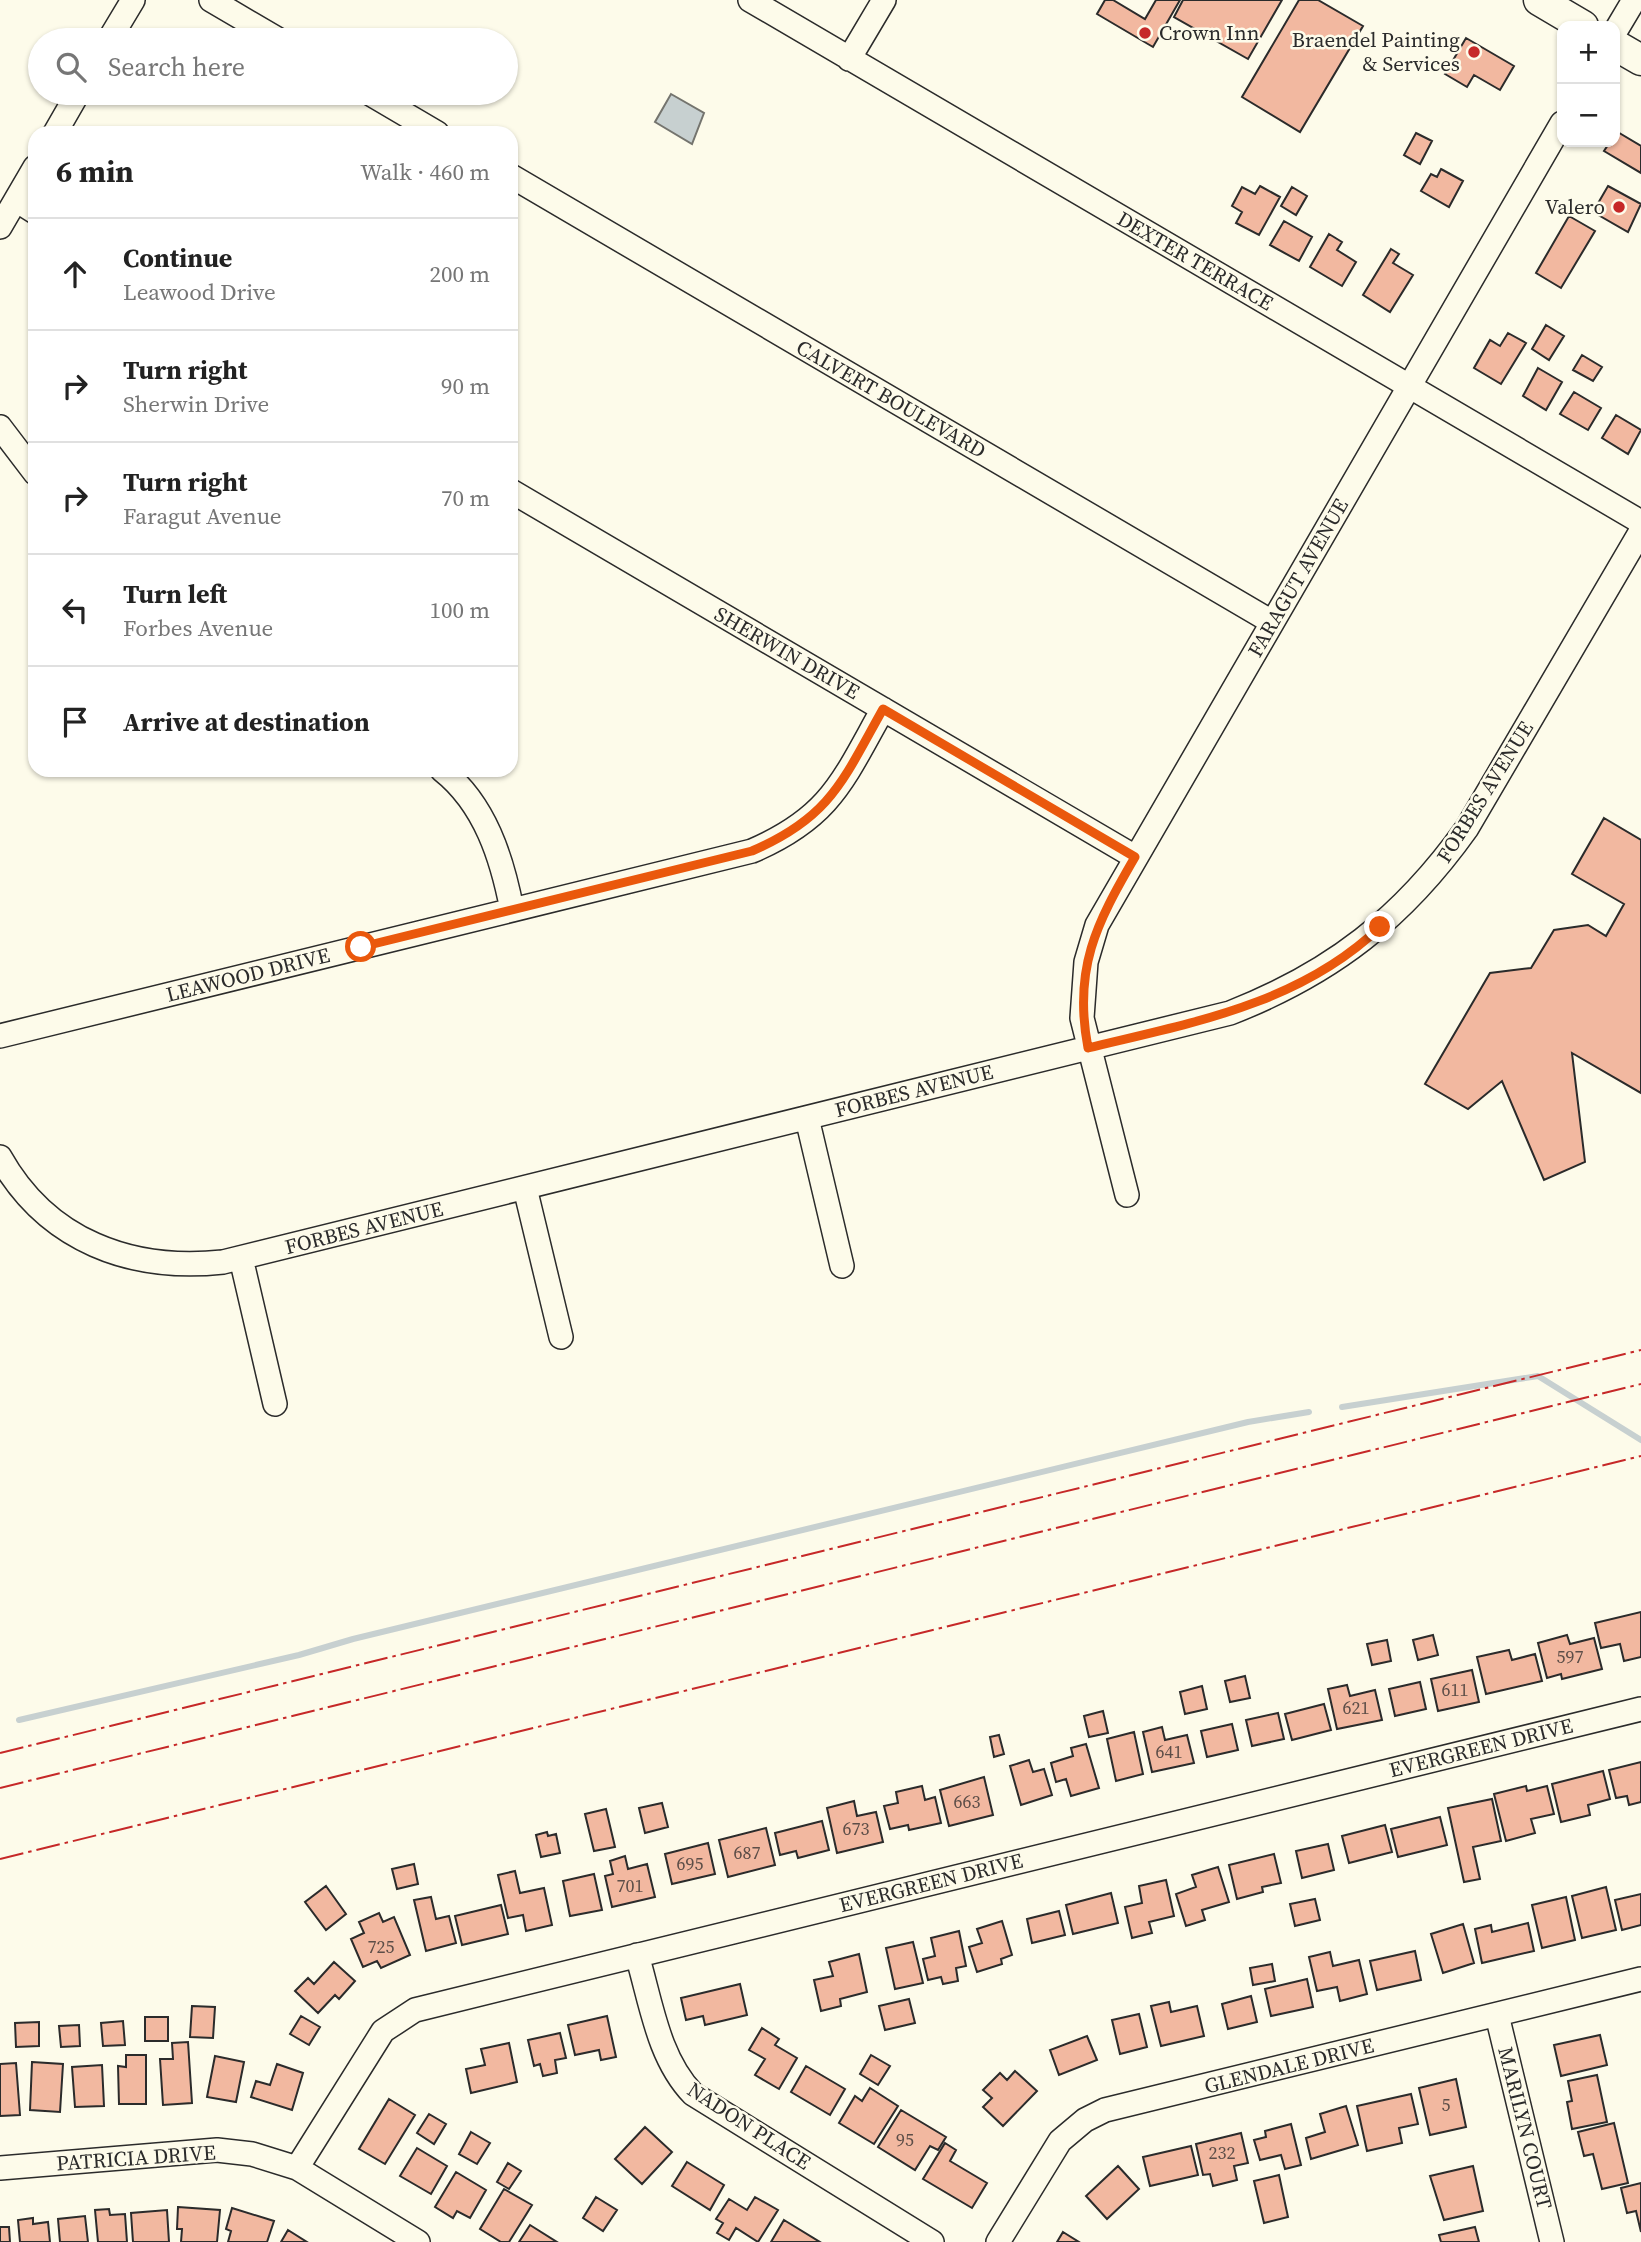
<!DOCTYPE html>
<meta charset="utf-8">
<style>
:root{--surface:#fff;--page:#f6f6f6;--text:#222;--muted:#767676;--line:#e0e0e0}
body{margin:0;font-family:"Source Serif 4",serif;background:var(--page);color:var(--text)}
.controls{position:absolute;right:21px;top:21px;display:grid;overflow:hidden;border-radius:14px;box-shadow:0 2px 5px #0004}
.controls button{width:63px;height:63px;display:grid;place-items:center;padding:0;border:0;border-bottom:2px solid var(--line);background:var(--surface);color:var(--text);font:35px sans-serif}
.stop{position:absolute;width:21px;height:21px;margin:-16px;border:5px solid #ea580c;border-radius:50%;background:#fff}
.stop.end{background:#ea580c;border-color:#fff;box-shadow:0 2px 7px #0008}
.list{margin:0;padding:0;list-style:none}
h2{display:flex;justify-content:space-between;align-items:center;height:91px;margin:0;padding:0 28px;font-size:30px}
h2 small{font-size:23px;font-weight:400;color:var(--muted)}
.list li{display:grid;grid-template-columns:46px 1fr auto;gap:21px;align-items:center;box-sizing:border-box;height:112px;padding:0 28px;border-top:2px solid var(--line)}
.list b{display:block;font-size:26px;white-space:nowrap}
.list p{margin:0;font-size:23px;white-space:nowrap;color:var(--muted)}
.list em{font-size:23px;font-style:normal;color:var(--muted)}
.icon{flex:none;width:38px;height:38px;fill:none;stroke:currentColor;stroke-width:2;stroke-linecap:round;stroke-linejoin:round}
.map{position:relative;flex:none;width:1641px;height:2242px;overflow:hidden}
.search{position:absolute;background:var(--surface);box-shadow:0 2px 5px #0004;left:28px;top:28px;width:490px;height:77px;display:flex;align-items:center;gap:18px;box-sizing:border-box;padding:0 24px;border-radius:38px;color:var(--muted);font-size:26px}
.panel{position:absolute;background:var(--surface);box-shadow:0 2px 5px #0004;left:28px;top:126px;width:490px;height:651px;border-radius:21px}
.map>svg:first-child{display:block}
.water{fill:#c7d0d0;stroke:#74746e;stroke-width:2}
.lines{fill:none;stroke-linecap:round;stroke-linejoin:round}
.stream{stroke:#c7d0d0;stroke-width:6}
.building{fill:#f2b8a0;stroke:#2b2b2b;stroke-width:2}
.minor-casing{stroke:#2b2b2b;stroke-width:26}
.major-casing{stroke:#2b2b2b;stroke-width:33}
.minor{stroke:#fdfbea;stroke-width:23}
.major{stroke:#fdfbea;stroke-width:30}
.power{stroke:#c62828;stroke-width:2;stroke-dasharray:24 5 3.5 5;stroke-linecap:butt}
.route{stroke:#ea580c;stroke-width:9}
.poi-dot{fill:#c62828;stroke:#fdfbea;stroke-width:2.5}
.labels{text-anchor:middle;stroke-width:5;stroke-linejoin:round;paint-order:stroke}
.number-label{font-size:18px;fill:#5d4e48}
.poi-label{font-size:21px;fill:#2b2b2b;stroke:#fdfbea;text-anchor:end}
.street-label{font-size:21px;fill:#2b2b2b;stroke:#fdfbea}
</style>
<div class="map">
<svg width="1641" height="2242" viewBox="0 0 1641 2242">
<rect width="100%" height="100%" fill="#fdfbea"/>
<path class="water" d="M671 94 704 113 692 144 655 122Z"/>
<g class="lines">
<path class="stream" d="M1342 1407 1538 1376 1641 1440
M19 1720 299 1655 353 1639 1248 1422 1309 1412"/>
</g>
<path class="building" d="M1105 0H1113L1145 19 1156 0H1180L1153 47 1097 14Z
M1183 0H1282L1248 59 1174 17Z
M1299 0H1318L1363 26 1300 132 1242 97Z
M1466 38 1514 66 1500 90 1474 75 1467 87 1445 74Z
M1616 131 1641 146V173L1604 151 1610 142H1615Z
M1416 133 1432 141 1420 164 1404 155Z
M1441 169 1463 181 1449 207 1421 191 1431 174 1437 177Z
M1260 186 1280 197 1259 235 1236 223 1242 212 1232 206 1242 187 1255 194Z
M1608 186 1641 204 1628 232 1593 212Z
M1292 187 1307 196 1296 215 1281 206Z
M1569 216 1595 231 1561 288 1536 273Z
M1284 221 1312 237 1299 261 1270 245Z
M1329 234 1342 242 1337 250 1356 262 1342 286 1310 267Z
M1391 249 1399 254 1393 263 1413 275 1390 312 1363 295Z
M1546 325 1564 336 1549 360 1532 349Z
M1508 333 1526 343 1501 384 1474 368 1490 340 1500 346Z
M1582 355 1602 367 1593 381 1573 370Z
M1538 368 1562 382 1546 410 1523 396Z
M1574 392 1601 408 1588 430 1560 414Z
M1616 415 1641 430 1628 454 1602 438Z
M1604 818 1641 840V1093L1572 1053 1585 1162 1544 1180 1502 1081 1468 1109 1425 1084 1490 973 1531 968 1554 930 1588 925 1606 936 1624 904 1572 874Z
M1641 1612V1657L1624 1661 1620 1644 1601 1648 1595 1623Z
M1433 1635 1438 1655 1418 1660 1413 1640Z
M1567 1635 1570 1644 1594 1638 1602 1669 1562 1679 1561 1674 1547 1678 1538 1643Z
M1387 1640 1391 1661 1372 1665 1367 1644Z
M1509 1650 1512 1660 1535 1654 1542 1681 1486 1694 1477 1657Z
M1472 1670 1479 1702 1438 1711 1431 1679Z
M1245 1676 1250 1698 1230 1702 1225 1681Z
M1420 1682 1426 1709 1395 1716 1389 1689Z
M1347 1685 1350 1696 1375 1690 1382 1720 1337 1729 1328 1689Z
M1202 1686 1207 1709 1185 1714 1180 1692Z
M1324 1704 1331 1730 1292 1740 1285 1714Z
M1103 1711 1108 1733 1089 1737 1084 1716Z
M1278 1713 1284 1739 1252 1746 1246 1720Z
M1232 1724 1238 1750 1207 1757 1201 1731Z
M1162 1727 1165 1740 1187 1735 1194 1763 1152 1772 1143 1732Z
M1134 1732 1143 1774 1116 1781 1107 1739Z
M999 1735 1004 1754 994 1757 990 1737Z
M1086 1744 1099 1788 1071 1796 1066 1779 1056 1782 1051 1763 1073 1756 1071 1748Z
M1029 1760 1033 1772 1044 1769 1052 1795 1021 1805 1010 1766Z
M1641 1762V1802L1629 1805 1627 1796 1616 1798 1609 1770Z
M1603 1771 1610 1799 1588 1805 1590 1815 1561 1822 1552 1784Z
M984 1777 993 1815 949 1826 940 1790Z
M922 1786 925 1800 935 1797 941 1823 909 1830 908 1825 890 1829 884 1806 898 1803 896 1792Z
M1526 1786 1527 1791 1547 1786 1554 1814 1531 1819 1535 1833 1506 1841 1494 1794Z
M1492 1799 1501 1841 1473 1847 1480 1879 1464 1882 1448 1808Z
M854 1801 857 1816 876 1812 883 1842 837 1853 827 1808Z
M662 1803 668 1827 645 1833 639 1808Z
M606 1809 615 1847 594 1851 585 1814Z
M1440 1817 1447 1845 1398 1857 1391 1829Z
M822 1821 829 1850 798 1858 796 1851 780 1855 775 1833Z
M1385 1825 1392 1852 1349 1863 1342 1836Z
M766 1828 775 1865 728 1877 719 1840Z
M547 1832 548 1836 556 1834 560 1853 541 1857 536 1835Z
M708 1843 715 1874 672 1884 665 1854Z
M1328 1844 1334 1870 1302 1878 1296 1851Z
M1274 1854 1281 1883 1262 1887 1263 1892 1237 1899 1229 1865Z
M625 1856 628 1869 647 1864 655 1897 612 1907 605 1876 613 1874 610 1861Z
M414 1864 418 1884 397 1889 392 1869Z
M1218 1867 1229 1902 1202 1910 1205 1920 1186 1926 1176 1894 1196 1887 1192 1875Z
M515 1871 520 1893 544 1888 552 1925 526 1931 523 1915 508 1918 498 1875Z
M594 1874 602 1910 570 1916 563 1881Z
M1166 1880 1174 1916 1149 1922 1152 1933 1132 1938 1125 1907 1142 1903 1139 1886Z
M326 1886 346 1914 326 1930 305 1902Z
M1606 1887 1616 1930 1582 1938 1572 1896Z
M1111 1893 1118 1923 1073 1934 1066 1905Z
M1641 1894V1925L1622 1930 1615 1900Z
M431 1897 436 1919 449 1916 456 1943 426 1951 414 1900Z
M1566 1897 1575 1940 1542 1948 1532 1905Z
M1315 1899 1320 1920 1295 1926 1290 1904Z
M501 1905 508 1934 462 1945 455 1916Z
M1059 1911 1065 1935 1032 1943 1027 1919Z
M379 1913 383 1922 394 1917 410 1955 381 1968 377 1961 363 1967 351 1939 364 1933 359 1922Z
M1002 1921 1012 1955 1001 1959 1002 1964 977 1972 969 1947 982 1943 977 1929Z
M1528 1923 1534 1951 1482 1963 1475 1929 1491 1925 1492 1932Z
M1463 1924 1474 1963 1443 1973 1431 1934Z
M959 1931 966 1966 956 1968 958 1981 943 1984 941 1977 928 1980 923 1959 935 1956 931 1938Z
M913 1942 923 1983 895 1989 886 1948Z
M1415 1951 1421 1980 1377 1990 1370 1961Z
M1330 1952 1333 1966 1359 1960 1367 1994 1340 2001 1337 1987 1317 1991 1309 1957Z
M859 1954 867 1992 840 1999 841 2006 821 2011 814 1980 833 1976 829 1962Z
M334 1962 355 1981 339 1999 335 1995 318 2013 295 1991 308 1978 314 1984Z
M1272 1964 1275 1981 1253 1985 1250 1968Z
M1307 1979 1313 2007 1271 2016 1265 1989Z
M740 1984 747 2015 705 2025 703 2016 686 2020 681 1998Z
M1251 1996 1257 2022 1228 2029 1222 2004Z
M909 1999 915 2023 885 2030 879 2006Z
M1169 2002 1171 2012 1197 2006 1204 2036 1161 2046 1151 2006Z
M192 2006 215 2007 213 2038 190 2037Z
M1139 2014 1147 2047 1120 2054 1112 2020Z
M301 2016 320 2027 309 2045 290 2034Z
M607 2016 616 2057 601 2060 599 2050 575 2055 568 2025Z
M145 2017H168V2041H145Z
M123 2021 125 2045 103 2046 101 2023Z
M39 2022V2046L16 2047 15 2023Z
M79 2025 80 2046 61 2047 59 2026Z
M762 2028 779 2039 775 2045 797 2058 779 2089 755 2075 765 2059 749 2050Z
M560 2033 566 2058 555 2060 557 2073 543 2076 540 2064 534 2066 528 2040Z
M1600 2035 1607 2065 1561 2076 1554 2045Z
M1087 2036 1097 2060 1059 2075 1050 2050Z
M188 2042 192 2103 163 2105 160 2059H173L172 2043Z
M509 2043 517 2082 471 2093 466 2069 485 2065 481 2049Z
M126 2055H146V2104H119L118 2066 126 2067Z
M871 2055 890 2066 878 2085 860 2074Z
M215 2056 244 2062 236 2102 207 2097Z
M32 2062 63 2064 60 2112 30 2110Z
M16 2063 20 2115 0 2116V2064Z
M277 2064 303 2073 292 2110 251 2097 256 2081 270 2085Z
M102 2065 104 2106 75 2107 72 2067Z
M806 2066 845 2089 830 2115 791 2092Z
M1015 2071 1037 2091 1003 2126 983 2107 992 2098 983 2090 1000 2073 1007 2080Z
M1597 2075 1607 2122 1572 2129 1567 2102 1572 2101 1568 2081Z
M1456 2079 1466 2127 1430 2135 1419 2088Z
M870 2088 898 2106 874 2144 839 2123 855 2096 862 2101Z
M1411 2094 1418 2124 1399 2128 1402 2143 1367 2151 1357 2106Z
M389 2099 415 2115 385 2164 359 2149Z
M1346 2106 1358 2145 1311 2159 1306 2138 1325 2132 1320 2114Z
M901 2110 946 2137 938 2150 930 2146 915 2170 878 2147Z
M429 2114 446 2124 434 2144 417 2133Z
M1614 2123 1628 2183 1602 2189 1593 2154 1584 2156 1578 2132Z
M1291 2124 1301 2165 1285 2169 1281 2155 1260 2160 1254 2140 1266 2137 1265 2131Z
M645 2127 672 2152 642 2184 615 2159Z
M471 2132 490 2143 477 2164 459 2154Z
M1241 2133 1248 2163 1234 2166 1237 2180 1213 2186 1210 2174 1203 2175 1196 2144Z
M945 2143 956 2150 950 2161 987 2183 972 2208 923 2179Z
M1191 2146 1198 2175 1150 2186 1143 2157Z
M417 2148 447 2166 431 2194 400 2176Z
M687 2162 724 2185 710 2210 672 2186Z
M508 2163 521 2171 509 2189 497 2182Z
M1118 2166 1139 2189 1107 2219 1086 2196Z
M1473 2166 1483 2211 1444 2220 1430 2176Z
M456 2172 486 2190 470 2218 457 2211 453 2218 435 2207Z
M1279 2175 1288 2217 1264 2223 1254 2181Z
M1641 2183V2232L1636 2211 1627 2213 1621 2188Z
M504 2189 532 2205 509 2242H501L480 2229Z
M596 2197 617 2210 603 2231 583 2218Z
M755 2197 778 2210 758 2242 736 2228 729 2240 717 2233 723 2223 716 2219 729 2199 747 2210Z
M178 2207 220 2210 217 2242H181L182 2229H177Z
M232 2208 274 2221 267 2242H228L231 2231 226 2229Z
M109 2209 110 2215 125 2214 127 2242H98L95 2210Z
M167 2210 169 2242H133L131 2213Z
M85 2216 88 2242H60L58 2219Z
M33 2218V2224L48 2222 50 2242H20L18 2220Z
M784 2220 820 2242H771Z
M530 2225 557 2242H519Z
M0 2227H9L10 2242H0Z
M1475 2227 1479 2242H1441L1439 2235Z
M288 2230 307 2242H281Z
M1063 2232 1079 2242H1057Z"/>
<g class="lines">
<g class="minor-casing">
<path id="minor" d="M211 0 279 40
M750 0 1641 522
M1615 32 1634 0
M109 40 133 0
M849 59 884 0
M369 93 437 133
M55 133 78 93
M511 176 1272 622
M16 200 35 212
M0 227 35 167
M0 427 35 473
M511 491 1135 857
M442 770C485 804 502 858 512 910
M0 1036 752 851C831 817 843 780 883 709
M807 1118 842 1266
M0 1157C47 1241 131 1272 223 1262L1230 1013C1332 973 1403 918 1467 828L1641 531
M525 1188 561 1337
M1127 1195 1082 1018 1086 962 1097 925 1562 123
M241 1258 275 1404
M637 1955C651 2002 658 2058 693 2094L932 2242
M1497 2015 1552 2242
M0 2168 217 2150 252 2154 297 2168 418 2242
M297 2168 383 2031 415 2010 1641 1709
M998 2242 1060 2141 1085 2120 1105 2110 1641 1979"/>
</g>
<g class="major-casing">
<path id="major" d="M1539 0 1583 26
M1615 45 1641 60"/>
</g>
<use href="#minor" class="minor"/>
<use href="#major" class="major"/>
<path class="power" d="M0 1753 1641 1350
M0 1788 1641 1384
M0 1859 1641 1456"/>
</g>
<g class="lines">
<path class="route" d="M361 947 752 851C831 817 843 780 883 709L1135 857C1096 924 1073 969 1088 1048 1191 1023 1300 1004 1380 927"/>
</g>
<g class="poi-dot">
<circle cx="1145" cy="33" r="7"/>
<circle cx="1474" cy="52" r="7"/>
<circle cx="1619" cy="207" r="7"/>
</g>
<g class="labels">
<g class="number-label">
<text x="1570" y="1663">597</text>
<text x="1455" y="1696">611</text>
<text x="1356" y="1714">621</text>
<text x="1169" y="1758">641</text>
<text x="967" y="1808">663</text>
<text x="856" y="1835">673</text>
<text x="747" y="1859">687</text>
<text x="690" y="1870">695</text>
<text x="630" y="1892">701</text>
<text x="381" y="1953">725</text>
<text x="1446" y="2111">5</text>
<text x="905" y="2146">95</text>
<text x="1222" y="2159">232</text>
</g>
<g class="poi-label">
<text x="1159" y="40" text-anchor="start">Crown Inn</text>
<text x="1460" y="47">Braendel Painting<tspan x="1460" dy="24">&amp; Services</tspan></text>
<text x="1605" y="214">Valero</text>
</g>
<g class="street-label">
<text transform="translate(1195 261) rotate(30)" y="7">DEXTER TERRACE</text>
<text transform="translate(891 399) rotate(30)" y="7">CALVERT BOULEVARD</text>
<text transform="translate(1298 578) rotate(-60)" y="7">FARAGUT AVENUE</text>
<text transform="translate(787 653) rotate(30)" y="7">SHERWIN DRIVE</text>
<text transform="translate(1485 792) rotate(-58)" y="7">FORBES AVENUE</text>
<text transform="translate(248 975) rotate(-14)" y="7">LEAWOOD DRIVE</text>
<text transform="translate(914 1091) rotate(-14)" y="7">FORBES AVENUE</text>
<text transform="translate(364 1228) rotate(-14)" y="7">FORBES AVENUE</text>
<text transform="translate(1481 1748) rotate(-14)" y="7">EVERGREEN DRIVE</text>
<text transform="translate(931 1883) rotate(-14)" y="7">EVERGREEN DRIVE</text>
<text transform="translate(1289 2066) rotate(-14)" y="7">GLENDALE DRIVE</text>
<text transform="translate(749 2126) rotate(33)" y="7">NADON PLACE</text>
<text transform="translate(1525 2128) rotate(76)" y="7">MARILYN COURT</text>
<text transform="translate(136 2158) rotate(-4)" y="7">PATRICIA DRIVE</text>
</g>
</g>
</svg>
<div class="controls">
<button>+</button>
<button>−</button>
</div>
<div class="stop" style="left:361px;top:947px"></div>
<div class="stop end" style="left:1380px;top:927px"></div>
<div class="search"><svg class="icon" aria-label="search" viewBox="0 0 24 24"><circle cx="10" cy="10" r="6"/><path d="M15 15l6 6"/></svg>Search here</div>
<section class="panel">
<h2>6 min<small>Walk · 460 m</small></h2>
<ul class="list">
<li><svg class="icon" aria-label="ahead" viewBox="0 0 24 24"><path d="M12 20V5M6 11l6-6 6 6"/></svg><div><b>Continue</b><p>Leawood Drive</p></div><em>200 m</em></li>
<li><svg class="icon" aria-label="right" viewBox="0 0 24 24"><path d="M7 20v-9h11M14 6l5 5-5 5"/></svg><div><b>Turn right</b><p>Sherwin Drive</p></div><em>90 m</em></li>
<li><svg class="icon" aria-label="right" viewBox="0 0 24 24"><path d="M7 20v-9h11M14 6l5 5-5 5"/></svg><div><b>Turn right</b><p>Faragut Avenue</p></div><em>70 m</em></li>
<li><svg class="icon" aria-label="left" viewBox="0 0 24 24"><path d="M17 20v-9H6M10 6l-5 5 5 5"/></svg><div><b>Turn left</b><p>Forbes Avenue</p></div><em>100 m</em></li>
<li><svg class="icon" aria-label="arrive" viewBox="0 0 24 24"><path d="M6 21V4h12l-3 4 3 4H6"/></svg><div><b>Arrive at destination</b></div></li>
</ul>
</section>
</div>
